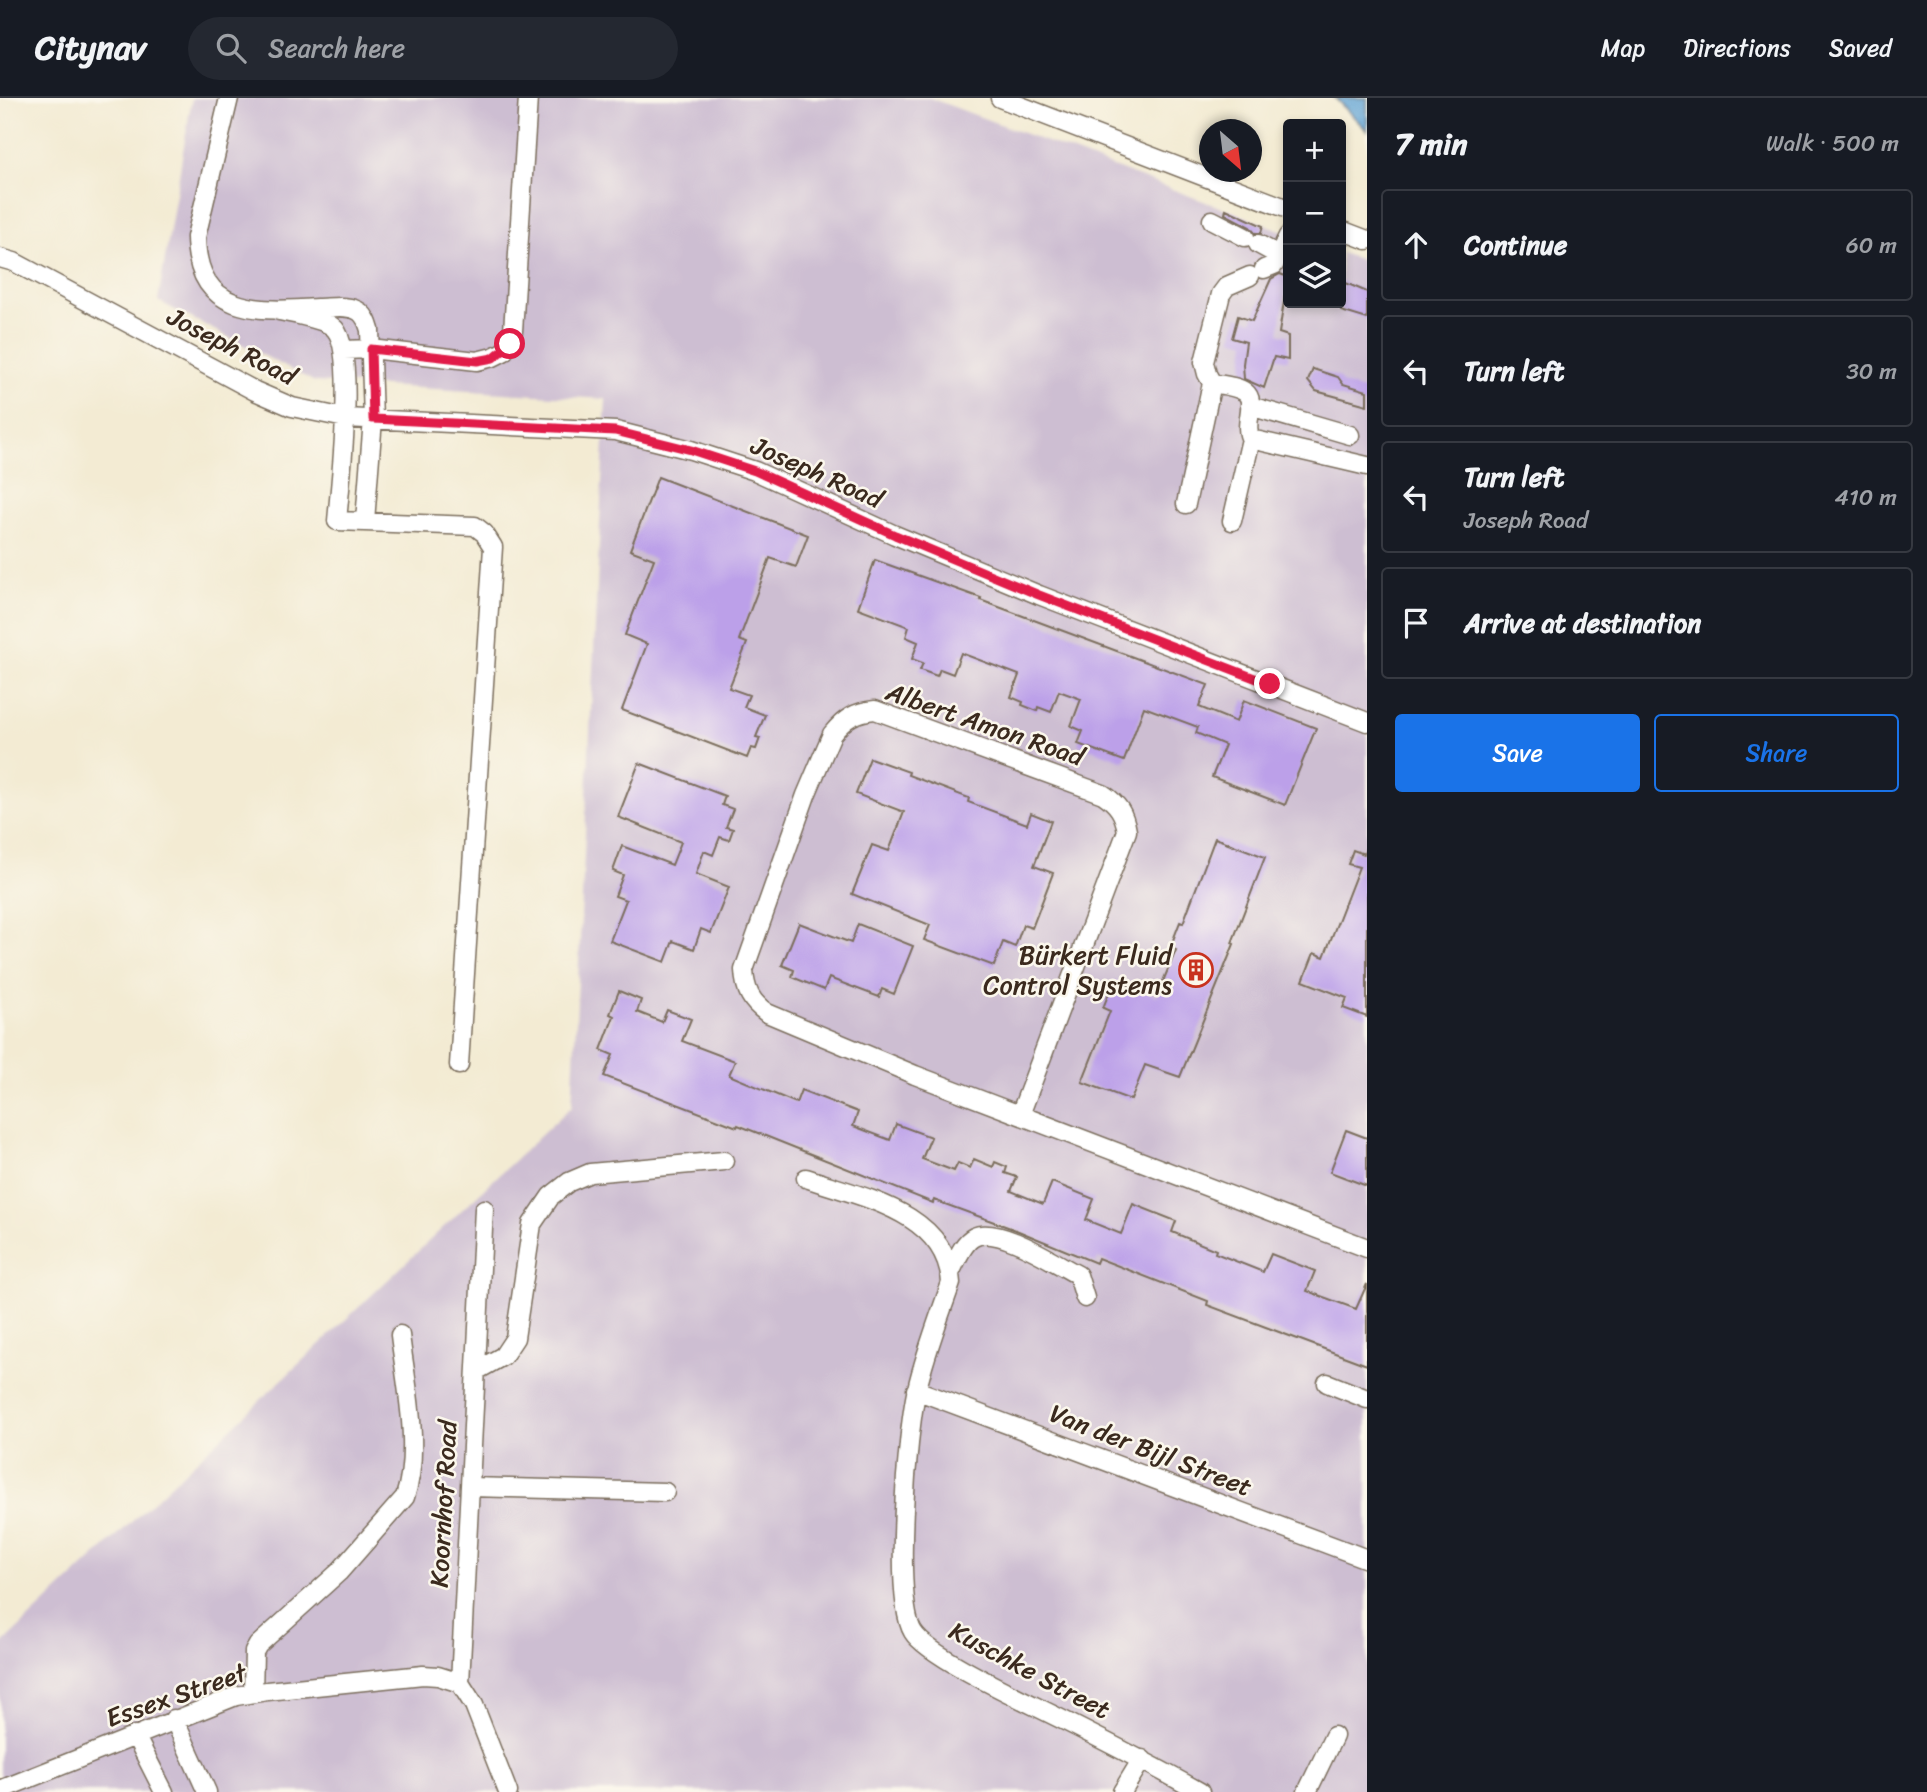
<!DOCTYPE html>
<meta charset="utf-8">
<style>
:root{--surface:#171b24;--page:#242831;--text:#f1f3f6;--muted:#9ea1a6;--line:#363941;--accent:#1a73e8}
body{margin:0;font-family:Sriracha,sans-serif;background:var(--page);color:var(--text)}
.controls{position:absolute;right:21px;top:21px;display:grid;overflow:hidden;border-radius:7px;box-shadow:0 4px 10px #0003}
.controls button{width:63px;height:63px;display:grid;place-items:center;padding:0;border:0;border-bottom:2px solid var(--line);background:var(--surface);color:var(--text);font:35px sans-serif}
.compass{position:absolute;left:1199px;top:21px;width:63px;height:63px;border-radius:50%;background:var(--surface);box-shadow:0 4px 10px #0003;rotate:152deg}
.stop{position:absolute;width:21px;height:21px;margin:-16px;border:5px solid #e11d48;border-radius:50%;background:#fff}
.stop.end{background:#e11d48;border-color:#fff;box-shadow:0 2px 7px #0008}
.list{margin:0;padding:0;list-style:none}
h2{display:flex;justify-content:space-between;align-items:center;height:91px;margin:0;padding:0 28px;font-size:30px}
h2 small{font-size:23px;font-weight:400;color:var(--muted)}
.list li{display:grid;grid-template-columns:46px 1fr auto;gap:21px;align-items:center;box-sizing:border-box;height:112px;margin:0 14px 14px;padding:0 14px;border:2px solid var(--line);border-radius:7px}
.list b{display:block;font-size:26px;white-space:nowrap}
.list p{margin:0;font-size:23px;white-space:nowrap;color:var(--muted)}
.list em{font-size:23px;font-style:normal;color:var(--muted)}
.actions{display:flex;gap:14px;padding:21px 28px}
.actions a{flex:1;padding:16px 0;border:2px solid var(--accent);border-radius:7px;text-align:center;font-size:24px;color:var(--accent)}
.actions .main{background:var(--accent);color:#fff}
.icon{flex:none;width:38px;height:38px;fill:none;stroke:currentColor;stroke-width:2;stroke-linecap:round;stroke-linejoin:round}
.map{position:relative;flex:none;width:1367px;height:1694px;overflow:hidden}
header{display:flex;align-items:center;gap:42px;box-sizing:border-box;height:98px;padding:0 35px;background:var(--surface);border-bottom:2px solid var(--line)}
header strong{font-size:33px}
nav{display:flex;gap:38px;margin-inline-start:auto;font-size:24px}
.search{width:490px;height:63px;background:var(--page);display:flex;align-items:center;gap:18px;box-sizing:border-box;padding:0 24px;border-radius:38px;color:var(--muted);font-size:26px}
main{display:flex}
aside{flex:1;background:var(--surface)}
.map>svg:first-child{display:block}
.industrial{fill:#cdbed2}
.water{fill:#5fa2d3;stroke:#4d6678;stroke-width:2}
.building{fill:#bca0e9}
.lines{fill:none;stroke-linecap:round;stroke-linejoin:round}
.minor-casing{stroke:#7b6e5d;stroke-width:21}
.minor{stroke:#fff;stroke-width:18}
.route{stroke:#e11d48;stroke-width:9}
.labels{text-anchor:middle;stroke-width:5;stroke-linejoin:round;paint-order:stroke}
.street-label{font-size:26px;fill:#3b2a1e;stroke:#fbf7ec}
.poi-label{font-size:26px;fill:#3b2a1e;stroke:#fbf7ec;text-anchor:end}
</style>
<header>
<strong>Citynav</strong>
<div class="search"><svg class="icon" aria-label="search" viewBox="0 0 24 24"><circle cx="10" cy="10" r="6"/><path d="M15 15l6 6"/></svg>Search here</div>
<nav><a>Map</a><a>Directions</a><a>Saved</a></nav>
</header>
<main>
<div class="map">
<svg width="1367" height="1694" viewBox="0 0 1367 1694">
<rect width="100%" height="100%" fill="#fbf7ec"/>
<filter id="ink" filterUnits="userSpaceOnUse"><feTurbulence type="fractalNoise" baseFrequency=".0143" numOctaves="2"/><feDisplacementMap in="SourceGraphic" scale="14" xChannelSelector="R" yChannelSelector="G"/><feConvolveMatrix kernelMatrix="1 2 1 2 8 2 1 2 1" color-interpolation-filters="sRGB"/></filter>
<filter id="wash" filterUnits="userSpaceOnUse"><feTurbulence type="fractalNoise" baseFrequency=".00686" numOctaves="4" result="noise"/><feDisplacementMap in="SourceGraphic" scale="28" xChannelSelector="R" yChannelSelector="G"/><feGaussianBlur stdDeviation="1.57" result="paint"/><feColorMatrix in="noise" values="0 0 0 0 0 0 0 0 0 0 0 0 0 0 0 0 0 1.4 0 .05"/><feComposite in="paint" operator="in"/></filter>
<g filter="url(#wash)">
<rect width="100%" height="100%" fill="#f3ebd3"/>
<path class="industrial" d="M192 0H930L1288 135V205H1341V155L1367 164V1694H0V1548L572 1008 606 301 315 284 158 203Z"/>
<path class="water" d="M1335 0H1367V32Z"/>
<g id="blocks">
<path class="building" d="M1226 111 1263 128 1261 135H1255L1250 129 1225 116Z
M1280 176 1288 179 1279 235 1288 238V262L1274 259 1264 290 1244 281 1243 266 1246 244 1232 240 1238 218 1252 223 1271 181Z
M1341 183 1367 194V221L1341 213Z
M1313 271 1338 279 1343 286 1367 293V307L1316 293 1308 283Z
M658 379 808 437 796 469 770 460 739 542 747 545 729 590 749 597 744 609 765 617 756 639 760 640 756 651 751 650 747 660 622 612 647 546 625 537 654 461 630 452Z
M875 462 981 500 980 502 1208 587 1199 609 1236 624 1244 602 1316 630 1285 707 1212 679 1225 647 1196 635 1198 629 1144 609 1124 663 1078 646 1083 633 1071 628 1081 601 1059 593 1051 614 1038 609 1037 613 1022 607 1023 604 1011 599 1019 577 961 555 953 576 940 571 937 578 920 572 923 565 912 561 918 544 906 539 909 529 858 510Z
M870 660 909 674 908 677 969 700 968 704 1027 726 1031 715 1051 723 1034 768 1053 775 1032 830 1023 827 1015 849 1003 844 994 868 924 842 930 827 852 796 872 747 889 753 904 714 856 696Z
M639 665 725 698 722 707 733 711 726 729 733 731 729 742 720 739 713 757 704 753 696 776 729 789 711 835 701 831 694 851 673 843 665 864 610 843 626 802 615 798 623 777 613 773 622 748 672 767 681 744 618 719Z
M1215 740 1265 759 1232 845 1234 846 1180 979 1145 967 1131 1002 1082 984 1110 913 1103 910 1114 882 1157 898 1176 852 1170 850 1180 824 1183 825Z
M1366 750H1367V919L1343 910 1347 900 1303 883 1314 855 1324 859 1359 769 1348 766 1353 752 1364 756Z
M799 825 851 845 858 826 913 848 894 896 882 891 879 899 829 880 824 892 792 879 794 872 782 867Z
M619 893 641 902 637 914 662 924 667 912 691 921 682 943 735 963 729 977 796 1005 801 992 858 1014 853 1028 890 1042 896 1026 931 1039 922 1061 954 1073 958 1065 970 1070 974 1061 993 1069 995 1064 1007 1069 1005 1075 1017 1079 1011 1093 1043 1106 1052 1084 1094 1101 1086 1122 1121 1136 1133 1106 1176 1123 1172 1134 1216 1152 1215 1155 1263 1174 1271 1156 1315 1173 1307 1193 1356 1211 1367 1186V1267L1207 1207 1208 1203 1098 1160 1096 1165 1016 1132 934 1102 933 1105 738 1027 737 1029 604 978 613 957 601 952 614 918 610 916Z
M1346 1032 1367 1040V1088L1330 1074Z"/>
</g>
</g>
<g filter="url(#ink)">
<use href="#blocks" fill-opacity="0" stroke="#7b6e5d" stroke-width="2"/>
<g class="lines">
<g class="minor-casing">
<path id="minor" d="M229 0 196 139C197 217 258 214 317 210 330 210 349 206 360 214 366 219 368 225 370 232L373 321 365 423
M1000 0 1288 111
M1212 122 1245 139
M1341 132 1367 142
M1258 146 1280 158
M0 160 14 164 255 293 292 309 345 320 616 333 691 352 755 373 895 437 1039 497 1367 624
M1264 171 1274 167 1288 138
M1250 178 1227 188 1221 196 1204 264 1207 276 1212 285C1222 287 1237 288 1245 294 1258 304 1242 327 1251 341L1367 368
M279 213C293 216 326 221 335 231 356 255 340 388 337 423L475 428 484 435 493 449 459 967
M344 252 371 251 477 263 493 259 503 254 510 246 513 233 528 0
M1250 308 1350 337
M1186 406 1212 285
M1232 423 1251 341
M1020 1017 1127 733C1124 715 1118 706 1103 696L875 612C855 614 845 620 832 636L806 697 744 872C745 892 751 904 767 915L915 977 1367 1150
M806 1080C860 1099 947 1114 951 1185 939 1220 925 1256 917 1291 907 1332 893 1502 913 1534 928 1559 1030 1605 1059 1620 1107 1644 1154 1668 1200 1694
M484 1111 460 1585 474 1607 508 1694
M950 1175C956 1164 962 1145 974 1139 998 1127 1055 1165 1078 1177L1085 1200
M476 1273 503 1258 515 1240 532 1126 551 1098 569 1084 590 1075 724 1063
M1327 1285 1367 1301
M916 1292 1367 1461
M470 1389 665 1394
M253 1595 254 1554 258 1547 339 1474 405 1399C421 1351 406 1287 400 1237
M174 1621 207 1694
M135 1637 164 1694
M0 1692 236 1598 267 1593 423 1577 438 1578 460 1585
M1122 1694 1142 1661
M1307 1694 1334 1638"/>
</g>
<use href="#minor" class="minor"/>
</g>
</g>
<g class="lines" filter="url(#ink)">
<path class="route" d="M510 246 493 260 477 263 371 251 373 321 615 333 691 352 755 373 895 437 1039 497 1270 586"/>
</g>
<defs>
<g id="building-ring" transform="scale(1.75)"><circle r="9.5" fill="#fbf7ec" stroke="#c8321e" stroke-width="1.5"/><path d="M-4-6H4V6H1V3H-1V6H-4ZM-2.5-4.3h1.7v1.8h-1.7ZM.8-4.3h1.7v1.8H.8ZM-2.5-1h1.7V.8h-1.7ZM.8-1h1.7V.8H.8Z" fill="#c8321e"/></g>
</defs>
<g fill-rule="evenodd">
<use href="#building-ring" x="1196" y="872"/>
</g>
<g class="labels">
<g class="street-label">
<text transform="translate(232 248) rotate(27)" y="9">Joseph Road</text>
<text transform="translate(817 374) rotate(24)" y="9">Joseph Road</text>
<text transform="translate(985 626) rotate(19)" y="9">Albert Amon Road</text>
<text transform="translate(1151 1352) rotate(21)" y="9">Van der Bijl Street</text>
<text transform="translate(443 1406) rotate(-87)" y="9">Koornhof Road</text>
<text transform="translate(1030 1572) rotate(28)" y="9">Kuschke Street</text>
<text transform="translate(176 1597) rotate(-19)" y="9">Essex Street</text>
</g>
<g class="poi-label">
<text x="1172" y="866">Bürkert Fluid<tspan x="1172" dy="30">Control Systems</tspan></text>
</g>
</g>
</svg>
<div class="controls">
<button>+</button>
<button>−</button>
<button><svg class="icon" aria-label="layers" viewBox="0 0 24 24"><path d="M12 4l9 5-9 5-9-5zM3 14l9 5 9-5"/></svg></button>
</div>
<svg class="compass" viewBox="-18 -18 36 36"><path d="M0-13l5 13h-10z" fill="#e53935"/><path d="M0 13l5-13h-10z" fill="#9ea1a6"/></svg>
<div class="stop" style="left:510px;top:246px"></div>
<div class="stop end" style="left:1270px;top:586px"></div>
</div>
<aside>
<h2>7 min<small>Walk · 500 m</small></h2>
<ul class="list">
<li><svg class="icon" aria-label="ahead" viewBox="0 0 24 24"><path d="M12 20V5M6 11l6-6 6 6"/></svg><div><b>Continue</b></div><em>60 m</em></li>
<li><svg class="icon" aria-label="left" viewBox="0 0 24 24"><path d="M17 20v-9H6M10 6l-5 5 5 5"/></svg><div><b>Turn left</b></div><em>30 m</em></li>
<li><svg class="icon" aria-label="left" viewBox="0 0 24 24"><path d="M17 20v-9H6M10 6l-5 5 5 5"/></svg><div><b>Turn left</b><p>Joseph Road</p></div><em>410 m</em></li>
<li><svg class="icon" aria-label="arrive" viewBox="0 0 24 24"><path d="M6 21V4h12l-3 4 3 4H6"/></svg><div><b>Arrive at destination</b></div></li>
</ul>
<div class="actions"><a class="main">Save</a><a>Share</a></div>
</aside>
</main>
